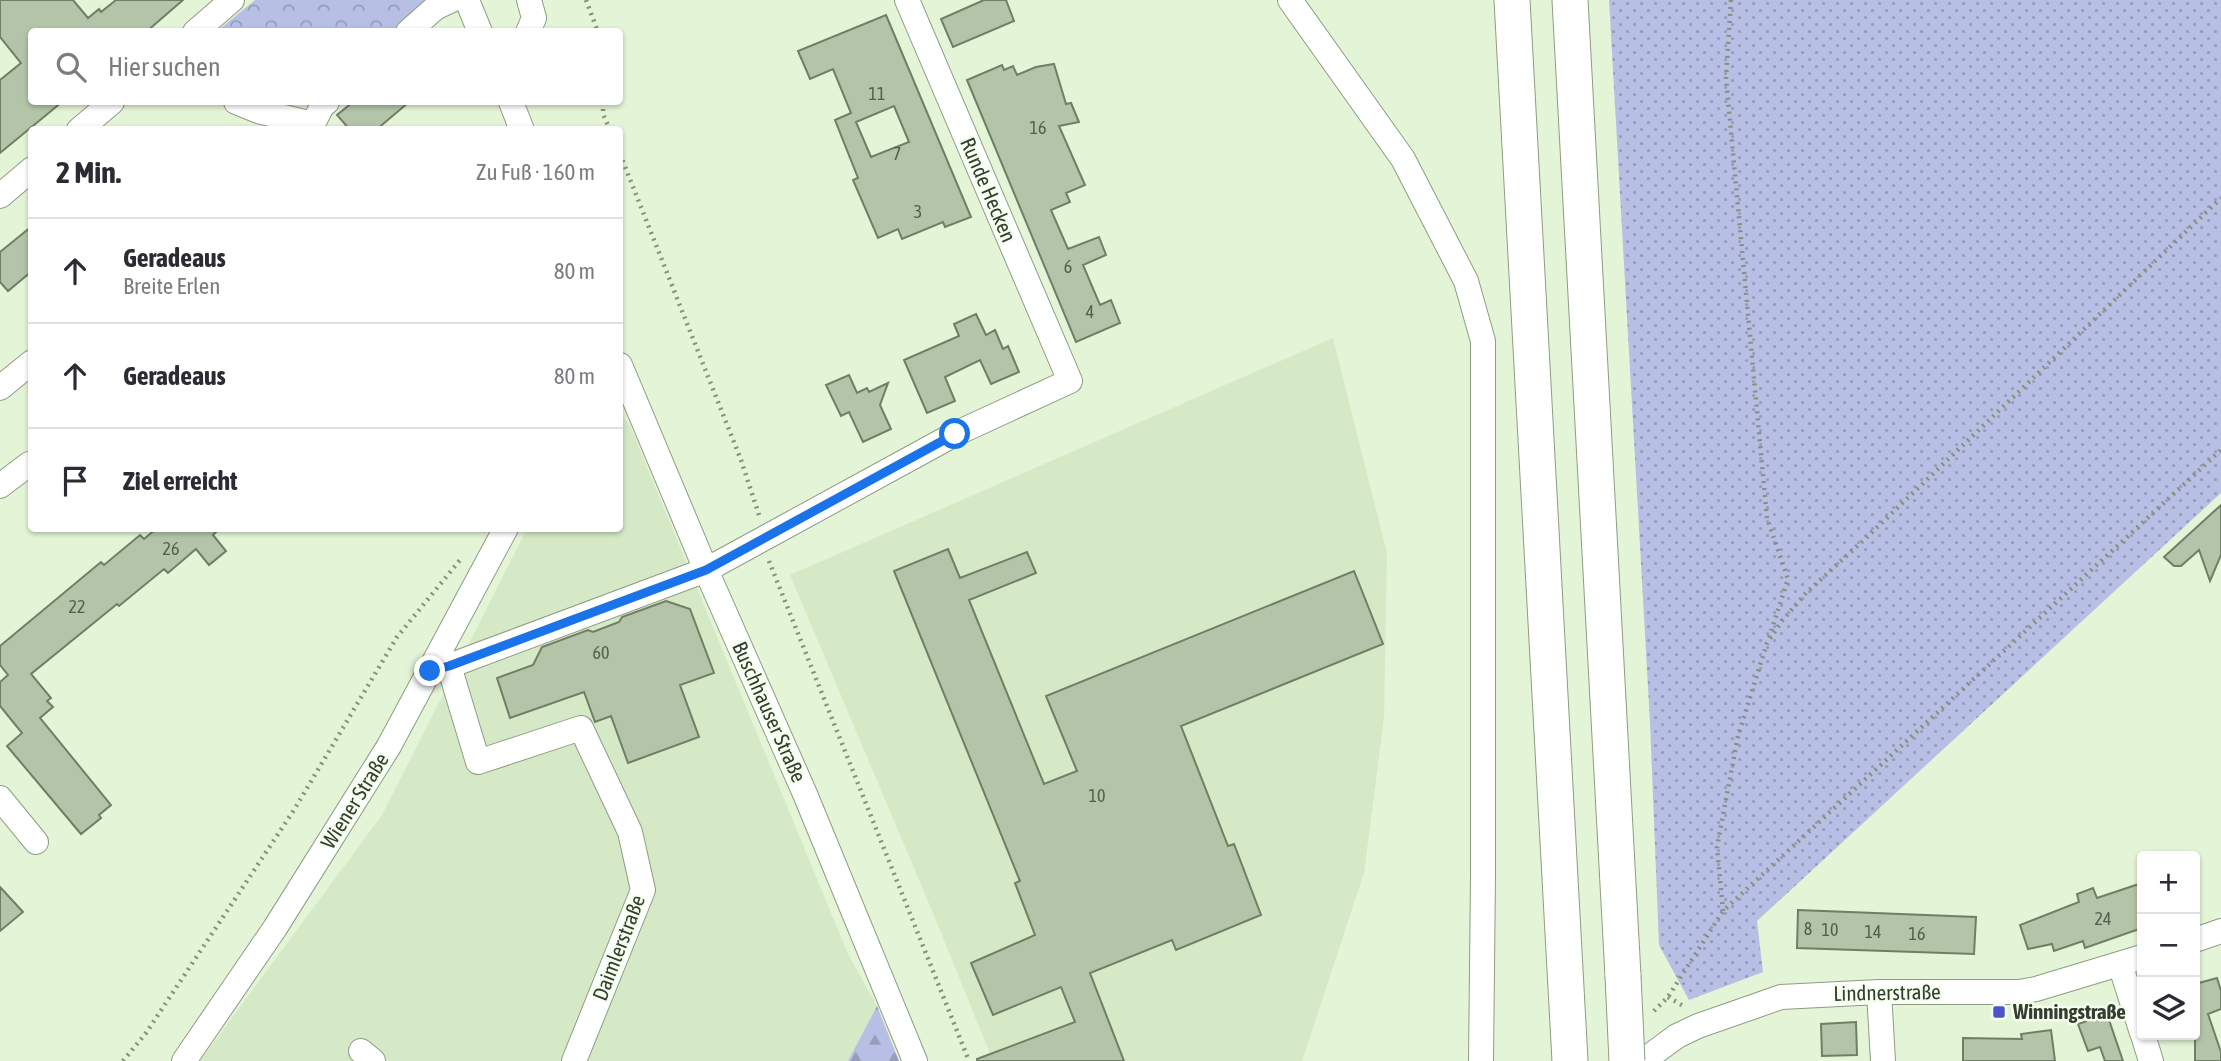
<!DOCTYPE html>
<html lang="de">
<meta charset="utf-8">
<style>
:root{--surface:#fff;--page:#f2f2f3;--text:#2b2b33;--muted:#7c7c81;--line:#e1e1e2}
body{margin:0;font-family:"Asap Condensed",sans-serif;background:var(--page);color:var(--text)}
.controls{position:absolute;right:21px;bottom:21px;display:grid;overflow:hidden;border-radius:7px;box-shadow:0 2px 5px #0004}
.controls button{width:63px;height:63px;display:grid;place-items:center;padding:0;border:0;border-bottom:2px solid var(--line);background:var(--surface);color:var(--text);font:35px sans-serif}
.stop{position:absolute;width:21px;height:21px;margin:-16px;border:5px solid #1a73e8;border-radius:50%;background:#fff}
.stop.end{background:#1a73e8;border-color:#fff;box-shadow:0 2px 7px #0008}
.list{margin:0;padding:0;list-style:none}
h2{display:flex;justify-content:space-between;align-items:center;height:91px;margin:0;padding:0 28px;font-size:30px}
h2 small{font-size:23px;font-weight:400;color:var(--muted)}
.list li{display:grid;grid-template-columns:46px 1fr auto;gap:21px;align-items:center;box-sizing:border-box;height:105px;padding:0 28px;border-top:2px solid var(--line)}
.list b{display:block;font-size:26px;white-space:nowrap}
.list p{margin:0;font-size:23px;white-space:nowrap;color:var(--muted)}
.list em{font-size:23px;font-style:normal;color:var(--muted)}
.icon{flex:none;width:38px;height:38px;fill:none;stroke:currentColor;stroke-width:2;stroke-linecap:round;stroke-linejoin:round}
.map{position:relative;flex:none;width:2221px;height:1061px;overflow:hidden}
.search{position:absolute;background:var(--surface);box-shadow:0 2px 5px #0004;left:28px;top:28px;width:595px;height:77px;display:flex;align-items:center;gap:18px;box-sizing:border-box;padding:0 24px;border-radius:7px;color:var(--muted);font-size:26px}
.panel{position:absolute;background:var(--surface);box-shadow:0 2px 5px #0004;left:28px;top:126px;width:595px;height:406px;border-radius:7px}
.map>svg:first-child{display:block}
.built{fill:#d5e9c7}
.grass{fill:url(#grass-dots)}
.forest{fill:url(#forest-firs)}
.park{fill:url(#park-crowns)}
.building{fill:#b3c4a8;stroke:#6f7f65;stroke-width:2;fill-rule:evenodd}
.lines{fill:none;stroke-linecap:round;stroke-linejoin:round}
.minor-casing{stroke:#8d9d82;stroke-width:26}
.highway-casing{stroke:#8d9d82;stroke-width:37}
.path{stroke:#85907d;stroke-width:4.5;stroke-dasharray:2 5;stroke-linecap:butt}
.minor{stroke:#fff;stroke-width:24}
.highway{stroke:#fff;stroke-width:35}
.highway-bridge-casing{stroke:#8d9d82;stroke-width:37;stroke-linecap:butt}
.highway-bridge{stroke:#fff;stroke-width:35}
.route{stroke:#1a73e8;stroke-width:9}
.poi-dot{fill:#4d54ca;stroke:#f4ffed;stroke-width:2.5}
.labels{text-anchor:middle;stroke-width:5;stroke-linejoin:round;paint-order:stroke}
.number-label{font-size:18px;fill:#545e4f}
.street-label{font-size:21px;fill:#353c31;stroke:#f4ffed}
.poi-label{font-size:21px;font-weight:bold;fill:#353c31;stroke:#f4ffed;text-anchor:start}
</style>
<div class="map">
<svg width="2221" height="1061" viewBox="0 0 2221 1061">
<defs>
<pattern id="grass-dots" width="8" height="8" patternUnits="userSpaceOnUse" patternTransform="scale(1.75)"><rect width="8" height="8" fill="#b7bfe5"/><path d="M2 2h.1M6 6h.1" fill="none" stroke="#969cba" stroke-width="1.8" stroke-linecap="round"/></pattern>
<pattern id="forest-firs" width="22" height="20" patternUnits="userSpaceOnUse" patternTransform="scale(1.75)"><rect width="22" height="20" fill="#b7bfe5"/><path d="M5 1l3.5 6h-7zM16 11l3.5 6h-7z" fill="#969cba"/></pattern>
<pattern id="park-crowns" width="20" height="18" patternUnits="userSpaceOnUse" patternTransform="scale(1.75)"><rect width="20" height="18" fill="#b7bfe5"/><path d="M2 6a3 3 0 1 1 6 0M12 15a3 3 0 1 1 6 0" fill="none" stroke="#969cba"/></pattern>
</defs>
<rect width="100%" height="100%" fill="#e3f4d7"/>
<path class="built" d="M1333 338 1387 553 1384 718 1364 873 1302 1061H993L933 913 790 575Z
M620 413 630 426 848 954 877 1006 848 1061H200L382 815 527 529 620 528Z"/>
<path class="grass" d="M1609 0H2221V493L1757 921 1763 972 1689 1000 1659 945 1650 722Z"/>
<path class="forest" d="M877 1006 899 1061H848Z"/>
<path class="park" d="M255 0H429L394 31 216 32Z"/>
<path class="building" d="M0 0H73L88 18 99 9 101 12 116 0H183L146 32H32V102H62L0 153V80L21 63 0 37Z
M984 0H1006L1014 21 953 47 941 19Z
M886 15 971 217 945 227 943 222 902 239 898 229 878 238 853 180 858 178 835 120 851 113 833 69 810 79 798 51ZM894 106 909 142 871 157 856 122Z
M1054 64 1066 104 1071 103 1079 122 1059 126 1085 185 1066 193 1070 202 1051 210 1068 249 1099 237 1106 255 1083 265 1100 305 1111 300 1120 323 1076 342 967 80 1002 65 1004 70 1013 66 1017 75 1036 67Z
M353 102H409L376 130H350L337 115Z
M32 226V271L8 291 0 282V252Z
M976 314 986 335 995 330 1003 349 1008 346 1019 372 991 384 980 360 945 377 955 401 927 413 904 360 959 336 954 324Z
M849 375 857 393 867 388 869 392 888 383 880 405 891 429 863 442 849 412 841 416 826 385Z
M2221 505V555L2210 581 2199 550 2181 566H2174L2164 557Z
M157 528H220L213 535 226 551 209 565 196 549 168 573 164 569 119 606 117 604 31 674 51 698 47 701 53 707 40 718 111 805 99 815 101 818 81 834 7 746 22 733 0 706V682L8 675 0 665V646L101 562 104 565 140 535 144 539Z
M948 549 960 578 1027 552 1036 573 969 600 1044 784 1077 771 1046 696 1354 571 1383 644 1181 726 1228 846 1234 844 1261 915 1176 950 1172 940 1090 973 1124 1061H977V1059L1075 1022 1061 987 993 1015 971 963 1035 935 1015 883 1020 881 894 571Z
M666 601 690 609 714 673 680 685 699 737 628 763 611 716 595 722 584 692 510 718 497 678 533 665 542 647 588 630 593 632 619 622 622 617Z
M2142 883V928L2085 948 2083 941 2054 951 2052 944 2028 949 2020 925 2079 902 2077 894 2093 888 2097 898Z
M0 887 23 912 0 931Z
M1798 910 1976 917 1974 954 1797 948Z
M2217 978 2221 991V1009L2208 1014 2221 1052V1061H2195V984Z
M2107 1014 2123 1061H2105L2100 1047 2088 1051 2078 1024Z
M1856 1022 1857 1055 1822 1056 1821 1024Z
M2051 1030 2055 1061H1963V1038L2022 1039 2021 1034Z"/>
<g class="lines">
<g class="minor-casing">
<path id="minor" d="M467 0 480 32
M1290 0 1403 159 1466 281 1483 341V877L1481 1061
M195 32 232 0
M408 32 435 8 452 0
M528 32 534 18 529 0
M236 102 258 111 313 124 312 130
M511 102 522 130
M313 124 322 106 327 102
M79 130 112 102
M0 196 32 169
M620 365 706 570 805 794 915 1061
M0 388 32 362
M0 486 29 464 32 467
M449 666 706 570 955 434 1070 381 907 0
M435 670 449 666 478 762 581 728 630 832 643 890 574 1061
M0 798 36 842
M2195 940 2221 931
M2120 964 2142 1033
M1879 992 1883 1061
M2143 1035 2151 1061
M361 1051 373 1061
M184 1061 275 928 389 746 506 528
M1643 1061 1677 1036 1698 1026 1781 997 1879 992H2019L2036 989 2142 957"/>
</g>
<g class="highway-casing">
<path id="highway" d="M1512 0 1570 1061
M1570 0 1623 976"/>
</g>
<path class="path" d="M586 0 598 32
M1731 0 1726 78 1767 518 1788 579 1769 638
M603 102V114L610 130
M620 154 741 460 759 515
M769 561 969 1061
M1723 911 1717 847 1738 736 1767 643 1782 621 1806 593 1867 537 2221 198
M1668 997 1685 1007
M1654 1011 1668 997 1723 911 2221 450
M123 1061 146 1033 294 810 397 637 460 560"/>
<use href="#minor" class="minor"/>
<use href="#highway" class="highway"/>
<g class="highway-bridge-casing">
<path id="highway-bridge" d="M1623 976 1627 1061"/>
</g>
<use href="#highway-bridge" class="highway-bridge"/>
</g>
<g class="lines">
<path class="route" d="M430 671 449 666 706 570 955 434"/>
</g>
<rect class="poi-dot" x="1992" y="1005" width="14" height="14" rx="3.5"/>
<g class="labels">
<g class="number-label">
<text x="877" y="100">11</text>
<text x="1038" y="134">16</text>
<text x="897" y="160">7</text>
<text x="918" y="218">3</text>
<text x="1068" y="273">6</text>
<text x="1090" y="318">4</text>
<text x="171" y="555">26</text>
<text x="77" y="613">22</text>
<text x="601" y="659">60</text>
<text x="1097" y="802">10</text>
<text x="2103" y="925">24</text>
<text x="1808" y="935">8</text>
<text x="1830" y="936">10</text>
<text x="1873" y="938">14</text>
<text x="1917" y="940">16</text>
</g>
<g class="street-label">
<text transform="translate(988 190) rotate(67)" y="7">Runde Hecken</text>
<text transform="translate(769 712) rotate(66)" y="7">Buschhauser Straße</text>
<text transform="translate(355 801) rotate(-58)" y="7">Wiener Straße</text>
<text transform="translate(619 948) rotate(-69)" y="7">Daimlerstraße</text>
<text transform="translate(1887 993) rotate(-1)" y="7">Lindnerstraße</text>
</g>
<g class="poi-label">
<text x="2013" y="1019">Winningstraße</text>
</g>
</g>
</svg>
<div class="controls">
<button>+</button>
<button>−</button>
<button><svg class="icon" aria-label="layers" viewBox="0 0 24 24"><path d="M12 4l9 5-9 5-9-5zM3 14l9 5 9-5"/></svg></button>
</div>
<div class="stop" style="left:955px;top:434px"></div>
<div class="stop end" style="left:430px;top:671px"></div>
<div class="search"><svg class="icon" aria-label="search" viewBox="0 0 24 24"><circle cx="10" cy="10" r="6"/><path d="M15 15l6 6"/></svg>Hier suchen</div>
<section class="panel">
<h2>2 Min.<small>Zu Fuß · 160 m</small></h2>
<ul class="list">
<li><svg class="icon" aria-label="ahead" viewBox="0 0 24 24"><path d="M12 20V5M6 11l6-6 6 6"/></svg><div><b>Geradeaus</b><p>Breite Erlen</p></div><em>80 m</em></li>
<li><svg class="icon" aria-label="ahead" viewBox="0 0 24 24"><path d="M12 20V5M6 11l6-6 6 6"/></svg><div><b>Geradeaus</b></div><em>80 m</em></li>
<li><svg class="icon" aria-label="arrive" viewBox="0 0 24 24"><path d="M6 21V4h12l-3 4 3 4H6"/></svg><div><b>Ziel erreicht</b></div></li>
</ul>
</section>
</div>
